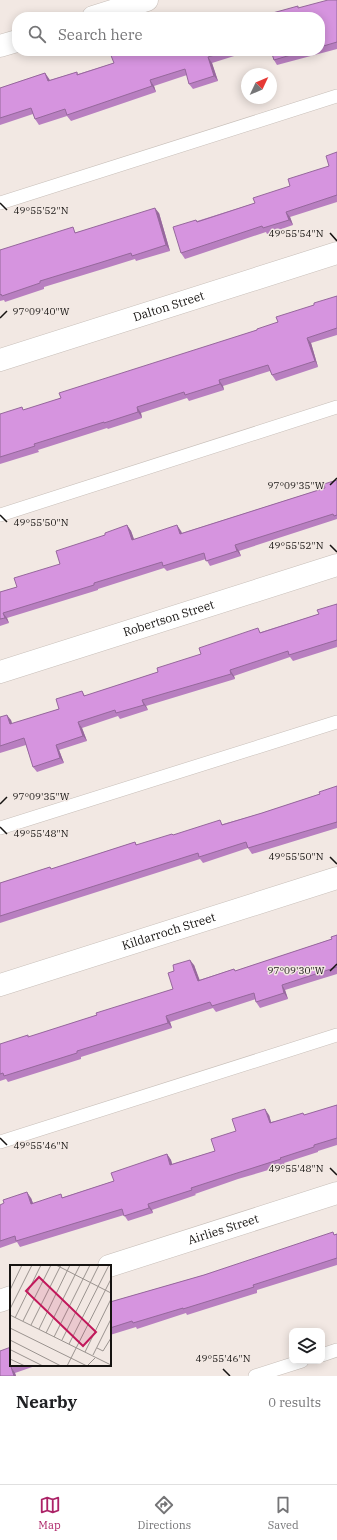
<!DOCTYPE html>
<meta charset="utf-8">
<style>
:root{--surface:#fff;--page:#f2f2f2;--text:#202124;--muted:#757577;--line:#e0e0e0;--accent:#ac2367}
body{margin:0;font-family:"IBM Plex Serif",serif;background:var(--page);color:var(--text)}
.controls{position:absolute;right:12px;bottom:12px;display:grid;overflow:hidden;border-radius:8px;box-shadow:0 2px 10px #0003}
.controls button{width:36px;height:36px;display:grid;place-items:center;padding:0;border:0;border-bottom:1px solid var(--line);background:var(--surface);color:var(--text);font:20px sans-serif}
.compass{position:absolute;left:241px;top:68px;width:36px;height:36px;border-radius:50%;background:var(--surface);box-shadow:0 2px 10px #0003;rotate:46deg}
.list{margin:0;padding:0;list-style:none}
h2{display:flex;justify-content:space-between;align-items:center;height:52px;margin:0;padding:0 16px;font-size:17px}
h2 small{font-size:13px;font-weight:400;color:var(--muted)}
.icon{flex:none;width:22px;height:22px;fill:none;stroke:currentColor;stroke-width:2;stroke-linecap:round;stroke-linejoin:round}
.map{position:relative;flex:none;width:337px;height:1376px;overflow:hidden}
.search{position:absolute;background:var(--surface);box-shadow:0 2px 10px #0003;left:12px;right:12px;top:12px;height:44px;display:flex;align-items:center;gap:10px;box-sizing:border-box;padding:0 14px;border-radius:16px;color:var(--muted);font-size:15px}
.sheet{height:108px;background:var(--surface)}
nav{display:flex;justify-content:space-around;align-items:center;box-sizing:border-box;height:56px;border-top:1px solid var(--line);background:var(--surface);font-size:11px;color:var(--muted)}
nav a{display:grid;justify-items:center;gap:2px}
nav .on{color:var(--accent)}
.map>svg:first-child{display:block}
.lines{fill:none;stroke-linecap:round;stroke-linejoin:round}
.lane-casing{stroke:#c7beb8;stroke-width:14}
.street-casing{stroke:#c7beb8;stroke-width:23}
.secondary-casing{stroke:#c7beb8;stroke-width:23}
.lane{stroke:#fff;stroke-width:13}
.street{stroke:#fff;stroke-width:22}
.secondary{stroke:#fff;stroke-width:22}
.wall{fill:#b87fc0}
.shaded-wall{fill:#96689c}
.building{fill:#d694df;stroke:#96689c}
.ticks{fill:none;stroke:#161311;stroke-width:1.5}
.labels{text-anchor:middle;stroke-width:3;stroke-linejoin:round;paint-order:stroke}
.street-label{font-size:12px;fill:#161311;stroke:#f2e8e3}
.inset-road{fill:none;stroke:#9a938f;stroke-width:1}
.view{fill:#c2185b;fill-opacity:0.15;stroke:#c2185b;stroke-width:2}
.inset-edge{fill:none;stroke:#161311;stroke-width:2}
.ticks-label{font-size:10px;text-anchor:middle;fill:#161311;stroke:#f2e8e3;stroke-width:3;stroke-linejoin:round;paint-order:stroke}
</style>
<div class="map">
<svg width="337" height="1376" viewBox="0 0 337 1376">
<rect width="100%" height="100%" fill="#f2e8e3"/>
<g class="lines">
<g class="lane-casing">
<path id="lane" d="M0 203 337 96
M0 515 337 407
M0 828 337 722
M0 1142 337 1035
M322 1355 337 1350
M255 1376 302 1361"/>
</g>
<g class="street-casing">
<g id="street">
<path d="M93 17 147 0"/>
<path d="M0 46 17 41"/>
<path id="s1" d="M0 360 337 253"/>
<path id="s2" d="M0 672 337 565"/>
<path id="s3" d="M0 985 337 878"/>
</g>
</g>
<g class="secondary-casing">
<g id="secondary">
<path id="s4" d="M109 1266 337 1193"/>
<path d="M0 1301 11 1297"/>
</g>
</g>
<use href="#lane" class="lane"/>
<use href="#street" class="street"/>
<use href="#secondary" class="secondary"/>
</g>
<path class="wall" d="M337 0V49L277 65 274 60 271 51H320V17L299 8Z
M116 51H250L212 63 218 81 193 89 189 84 187 75 154 86 156 92 71 121 67 116 39 125 35 119 33 114 0 125V88L45 73 50 80 77 72 78 74 114 63Z
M337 152V202L290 217 293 225 267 234 266 232 185 259 181 253 196 220 197 221 255 203 290 186 329 166Z
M159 213 170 251 136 261 135 259 103 269 44 287V289L5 302 4 300 0 301V250Z
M337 296V335L311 343 318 367 276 381 272 375 270 371 223 386 224 390 189 401 187 398 141 413 142 418 108 429 107 428 38 450 39 452 0 464V414L25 410 61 398 257 330 278 322 314 305Z
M337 480V520V519L239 551 241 556 210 566 206 559 167 571 164 568 98 589V590L7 618 9 623 0 626V592L17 587 60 564 105 535 127 525 131 531 134 539 181 531 182 533 325 488Z
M337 604V647L293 661 290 657 234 676 235 679 146 706 148 710 120 719 118 716 82 728 87 741 59 750 64 763 37 772 33 767 26 745 0 753V717L11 720 12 724 59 709 82 691 85 696 158 672 201 654 261 632 319 614Z
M337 786V828L252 854 248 848 203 863 200 859 0 923V883L50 867 51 869 135 842 137 845 174 835 223 824 262 813 320 794Z
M337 935V974L285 990 288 999 260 1008 256 1002V999L216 1012 213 1008 170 1022 172 1028 81 1057V1059L8 1082 6 1079 0 1081V1044L29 1037 97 1015 173 989 194 965 199 980 234 969 235 971 332 939Z
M337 1105V1145L318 1151V1152L284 1163 285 1165 238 1179 195 1194 196 1195 152 1210 153 1213 128 1221 124 1215 20 1247 17 1242 0 1248V1205L31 1198 33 1203 64 1197 114 1181 167 1154 171 1160 172 1164 215 1151 236 1131 269 1115 271 1122 305 1115Z
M337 1234V1265L257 1290V1293L187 1315 186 1313 137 1329 136 1327 110 1335V1302L204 1275Z
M11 1365H38L15 1373 16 1376H0Z"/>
<path class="shaded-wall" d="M208 57 212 63 218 81 214 76Z
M45 73 49 79 52 87 48 81Z
M150 80 154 86 156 92 152 86Z
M155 208 159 213 170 251 166 245Z
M286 212 290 217 293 225 289 220Z
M307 338 311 343 318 367 315 361Z
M219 380 223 386 224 390 220 384Z
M137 407 141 413 142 418 138 412Z
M127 525 131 531 136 545 132 540Z
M177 525 181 531 184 540 180 534Z
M235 545 239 551 241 556 237 551Z
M3 613 7 618 9 623 5 618Z
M230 670 234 676 235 679 231 674Z
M142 700 146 706 148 710 144 705Z
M7 715 11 720 14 730 10 724Z
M78 722 82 728 87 741 83 736Z
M56 745 59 750 64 763 60 758Z
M190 960 194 965 202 986 198 981Z
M282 985 285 990 288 999 284 993Z
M166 1016 170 1022 172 1028 168 1023Z
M265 1109 269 1115 273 1129 270 1123Z
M167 1154 171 1160 174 1171 170 1165Z
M27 1192 31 1198 35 1209 31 1204Z
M148 1204 152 1210 153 1213 149 1208Z
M11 1367 15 1373 16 1376H14Z"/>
<path class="building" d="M328 0H337V42L320 47V17H258L298 6V8Z
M116 51H228L208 57 214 76 189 84 185 69 150 80 152 86 67 115 65 109 35 119 31 108 0 118V88L45 73 48 81 77 72V75L114 63 110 53Z
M271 51H304L274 60Z
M337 152V195L286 212 289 220 263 228 262 226 181 253 173 227 196 220 197 222 255 203 253 198 290 186 288 179 329 166 326 156Z
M155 208 166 245 132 256 131 253 99 263 40 281V283L2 296 1 294 0 295V250L73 227 75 233Z
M337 296V328L307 338 315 361 272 375 268 365 219 380 220 384 185 395 184 392 137 407 138 412 104 423V422L34 444 35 446 0 457V414L22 407 23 410 61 398 59 393 257 330V329L278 322 276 317 314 305V303Z
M337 480V515L334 516 333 514 235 545 237 551 206 561 204 553 163 566 162 562 94 583V585L3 613 5 618 0 619V592L17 587 14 578 60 564 56 551 105 535V533L127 525 132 540 177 525 180 534 325 488 324 484Z
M337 604V640L289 655 288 651 230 670 231 674 142 700 144 705 116 713 115 710 78 722 83 736 56 745 60 758 33 767 24 738 0 746V717L7 715 10 724 59 709 56 699 82 691 84 696 158 672 157 668 201 654 199 648 258 628 260 633 319 614 317 610Z
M337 786V822L248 848 246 842 199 857 198 853 0 916V883L50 867 51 869 135 842 136 845 172 834 173 835 220 820 222 825 262 813 320 794 319 792Z
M337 935V967L282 985 284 993 256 1002 254 993 212 1006 210 1002 166 1016 168 1023 77 1051V1053L4 1076 3 1073 0 1074V1044L28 1035V1037L97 1015 96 1013 173 989 168 973 174 971 173 965 190 960 198 981 234 969 235 971 332 939 331 937Z
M337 1105V1138L314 1145V1147L280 1158 281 1159 234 1174 191 1188 192 1190 148 1204 149 1208 124 1216 122 1209 16 1241 15 1236 0 1241V1205L4 1203 3 1200 27 1192 31 1204 61 1194 62 1198 114 1181 111 1173 167 1154 170 1165 215 1151 211 1139 236 1131 232 1119 265 1109 270 1123 303 1113 304 1115Z
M333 1232 334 1235 337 1234V1258L253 1285 254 1287 183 1309V1308L133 1323 132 1321 110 1328V1302L204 1275Z
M11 1347V1365H17L11 1367 14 1376H0V1351Z"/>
<path class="ticks" d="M0 203 7 210M330 233 337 241M0 318 7 311M330 485 337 478M0 515 7 522M330 545 337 552M0 804 7 797M0 827 7 834M330 857 337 864M330 971 337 964M0 1138 7 1145M330 1168 337 1175M223 1369 230 1376"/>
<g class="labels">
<g class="street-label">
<text dy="4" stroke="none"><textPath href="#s1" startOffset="177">Dalton Street</textPath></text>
<text dy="4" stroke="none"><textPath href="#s2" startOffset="177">Robertson Street</textPath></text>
<text dy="4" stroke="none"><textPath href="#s3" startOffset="177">Kildarroch Street</textPath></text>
<text dy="4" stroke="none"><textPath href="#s4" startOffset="120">Airlies Street</textPath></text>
</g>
</g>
<g transform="translate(10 1265)">
<rect width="101" height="101" fill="#f2e8e3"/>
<path class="inset-road" d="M46 0 101 28M0 25 12 0M0 44 22 0M0 50 101 100M5 53 31 0M13 56 41 0M21 60 51 0M0 63 77 101 85 93M29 64 60 0M36 68 70 0M44 72 80 0M0 75 51 101M52 75 89 0M59 79 99 0M87 83 93 86 101 73M1 85 33 101M75 87 101 34M83 90 101 54M0 94 15 101M57 101 101 14"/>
<path class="view" d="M29 12 86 67 73 81 16 26Z"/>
<rect width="101" height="101" class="inset-edge"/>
</g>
<g class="ticks-label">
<text x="41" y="214">49°55'52"N</text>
<text x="296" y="237">49°55'54"N</text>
<text x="41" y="315">97°09'40"W</text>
<text x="296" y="489">97°09'35"W</text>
<text x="41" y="526">49°55'50"N</text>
<text x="296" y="549">49°55'52"N</text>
<text x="41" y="800">97°09'35"W</text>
<text x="41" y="837">49°55'48"N</text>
<text x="296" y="860">49°55'50"N</text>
<text x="296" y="974">97°09'30"W</text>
<text x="41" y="1149">49°55'46"N</text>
<text x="296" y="1172">49°55'48"N</text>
<text x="223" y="1362">49°55'46"N</text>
</g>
</svg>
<div class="controls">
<button><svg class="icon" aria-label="layers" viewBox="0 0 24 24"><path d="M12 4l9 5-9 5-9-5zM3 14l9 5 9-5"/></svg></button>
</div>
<svg class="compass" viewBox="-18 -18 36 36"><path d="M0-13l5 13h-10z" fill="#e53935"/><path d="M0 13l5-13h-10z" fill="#757577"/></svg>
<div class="search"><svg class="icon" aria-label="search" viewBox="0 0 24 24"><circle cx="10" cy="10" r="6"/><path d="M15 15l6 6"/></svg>Search here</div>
</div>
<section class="sheet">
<h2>Nearby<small>0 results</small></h2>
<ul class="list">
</ul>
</section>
<nav>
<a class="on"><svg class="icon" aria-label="map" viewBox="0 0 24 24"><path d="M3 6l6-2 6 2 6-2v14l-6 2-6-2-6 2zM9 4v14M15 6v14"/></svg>Map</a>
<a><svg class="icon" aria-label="directions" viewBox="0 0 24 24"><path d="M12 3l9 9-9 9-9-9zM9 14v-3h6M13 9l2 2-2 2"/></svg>Directions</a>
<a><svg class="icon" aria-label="saved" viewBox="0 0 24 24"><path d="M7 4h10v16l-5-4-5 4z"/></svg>Saved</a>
</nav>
